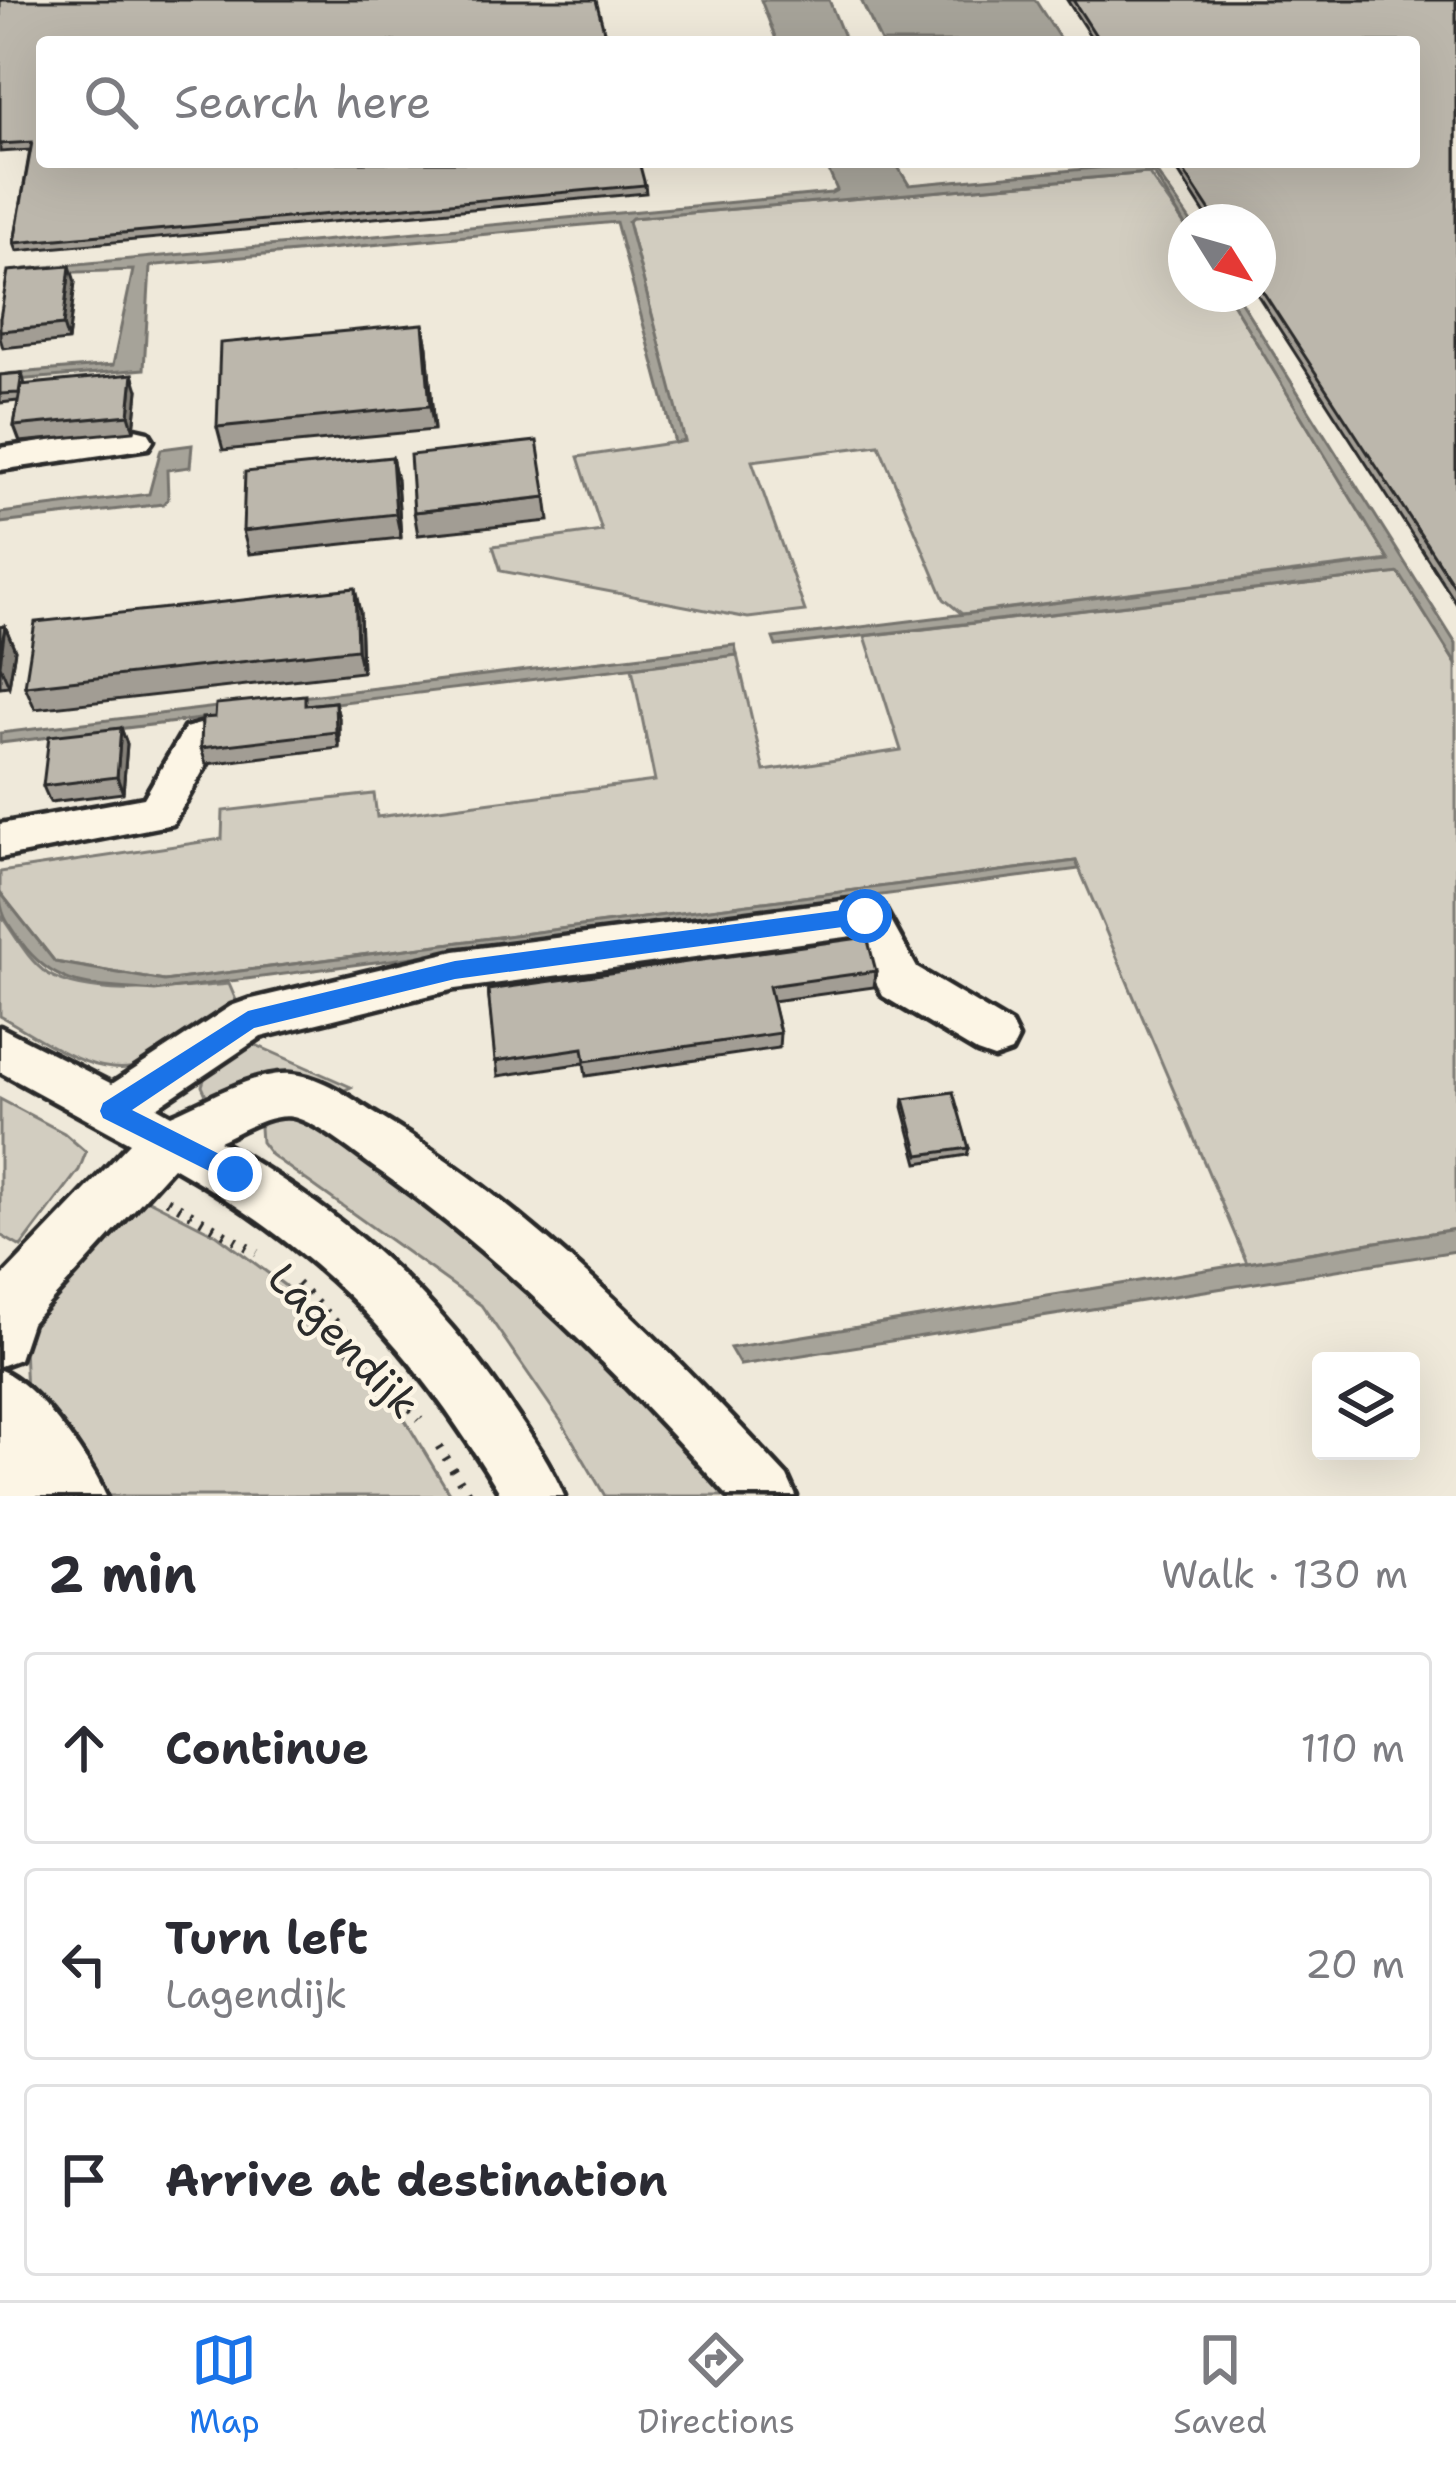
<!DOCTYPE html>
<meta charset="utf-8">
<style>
:root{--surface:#fff;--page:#f7f7f7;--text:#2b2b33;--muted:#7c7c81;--line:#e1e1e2;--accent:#1a73e8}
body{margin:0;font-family:"Shantell Sans",sans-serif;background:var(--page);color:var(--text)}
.controls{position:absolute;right:36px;bottom:36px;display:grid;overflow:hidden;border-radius:12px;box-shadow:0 12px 48px #0002}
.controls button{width:108px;height:108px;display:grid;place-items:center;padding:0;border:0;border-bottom:3px solid var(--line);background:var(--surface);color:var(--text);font:60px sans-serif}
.compass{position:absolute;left:1168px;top:204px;width:108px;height:108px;border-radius:50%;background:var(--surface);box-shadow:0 12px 48px #0002;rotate:127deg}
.stop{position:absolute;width:36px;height:36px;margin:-27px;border:9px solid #1a73e8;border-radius:50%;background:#fff}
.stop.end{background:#1a73e8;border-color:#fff;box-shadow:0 3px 12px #0008}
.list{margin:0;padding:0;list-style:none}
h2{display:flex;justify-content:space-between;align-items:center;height:156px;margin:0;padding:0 48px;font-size:51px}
h2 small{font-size:39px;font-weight:400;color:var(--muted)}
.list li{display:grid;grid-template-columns:78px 1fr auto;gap:36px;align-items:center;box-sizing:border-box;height:192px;margin:0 24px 24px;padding:0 24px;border:3px solid var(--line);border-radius:12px}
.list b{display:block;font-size:45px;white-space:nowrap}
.list p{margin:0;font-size:39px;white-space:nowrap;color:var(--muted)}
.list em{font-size:39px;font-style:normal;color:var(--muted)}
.icon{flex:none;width:66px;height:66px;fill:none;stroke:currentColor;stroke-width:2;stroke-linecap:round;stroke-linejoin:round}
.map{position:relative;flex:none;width:1456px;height:1496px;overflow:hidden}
.search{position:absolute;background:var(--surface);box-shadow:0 12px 48px #0002;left:36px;right:36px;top:36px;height:132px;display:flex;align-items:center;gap:30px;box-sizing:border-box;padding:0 42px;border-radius:12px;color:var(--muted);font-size:45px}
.sheet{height:804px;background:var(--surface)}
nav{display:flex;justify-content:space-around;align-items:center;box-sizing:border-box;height:168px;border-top:3px solid var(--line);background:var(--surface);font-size:33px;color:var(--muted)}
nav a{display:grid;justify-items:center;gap:6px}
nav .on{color:var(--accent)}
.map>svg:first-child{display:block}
.green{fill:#d2cdc0;stroke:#7e7c76;stroke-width:3}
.water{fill:#a6a399;stroke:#75736d;stroke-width:3}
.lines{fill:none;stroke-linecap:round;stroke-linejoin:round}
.minor-casing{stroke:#2b2b2b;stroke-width:9}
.path{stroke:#2b2b2b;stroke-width:9;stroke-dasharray:3 10;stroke-linecap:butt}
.minor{fill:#fcf5e5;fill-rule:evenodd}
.wall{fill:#a29d94;stroke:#2b2b2b;stroke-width:3}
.shaded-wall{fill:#848078;stroke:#2b2b2b;stroke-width:3}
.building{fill:#bcb7ac;stroke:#2b2b2b;stroke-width:3}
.route{fill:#1a73e8}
.labels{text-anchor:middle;stroke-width:9;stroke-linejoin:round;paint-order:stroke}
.near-street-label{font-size:42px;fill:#2b2b2b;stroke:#fcf5e5}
</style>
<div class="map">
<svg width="1456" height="1496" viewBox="0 0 1456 1496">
<rect width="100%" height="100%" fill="#efe9da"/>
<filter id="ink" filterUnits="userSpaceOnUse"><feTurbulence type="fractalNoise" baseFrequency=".00833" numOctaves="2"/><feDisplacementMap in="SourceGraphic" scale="24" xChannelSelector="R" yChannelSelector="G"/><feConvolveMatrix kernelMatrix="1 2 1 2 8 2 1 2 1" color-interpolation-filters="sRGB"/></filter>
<g filter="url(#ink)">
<path class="green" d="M1148 173 1186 227V294H1227L1389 560 962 614 944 599 879 445 752 461 805 611 748 618 501 571 493 546 602 531 578 457 684 441 628 221 632 218Z
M1399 573 1456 664V1229L1247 1263 1076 861 164 981 55 962 0 892V872L222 839 223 811 374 794 377 817 655 781 632 668 737 655 764 771 901 750 865 636Z
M0 914C14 933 28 961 48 974 92 1000 180 988 229 984L238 1005 143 1065C94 1081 41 1038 0 1016Z
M247 1041 351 1087 339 1093 206 1095 202 1086 206 1073Z
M0 1099 64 1133 86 1152 79 1170 21 1247 0 1235Z
M272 1114 313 1115 553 1294 737 1496H605L563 1424 481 1305 271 1155 261 1142 260 1127Z
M133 1192 217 1235 284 1285 393 1400 451 1496H93L27 1420 23 1320Z"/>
<path class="water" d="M761 0H829L846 42H777Z
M861 0H1035L1062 42H881Z
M825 162H895L909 185 1150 163 1191 222 1186 227 1154 174 1148 173 632 218 628 222 685 441 675 443 616 222 157 265 150 267 144 369 5 381 6 374 113 365 133 270 24 274V269L831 193 837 190Z
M1227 294H1236L1456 644V664L1399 573 776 646 773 638 1389 561Z
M192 445 190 467 167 470 168 499 163 504 0 523V513L149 494 161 449Z
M735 645 737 655 0 743V733Z
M1076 861 1079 869 155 991C97 985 58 992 21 942 8 924 0 915 0 892L55 962 164 981Z
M1456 1229V1251L740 1365 730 1348Z"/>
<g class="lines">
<g class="minor-casing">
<path id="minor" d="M135 429 148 432 153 440 148 448 0 470V448Z
M200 724 215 728 221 739 173 824 0 858V824L144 798 185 728Z
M865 898 881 903 917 968 1011 1024 1018 1038 1011 1052 994 1058 977 1052 883 996 853 936 455 989 261 1037 157 1107 171 1115C206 1101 254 1071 292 1074 323 1077 349 1097 374 1113 532 1207 663 1342 787 1476L796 1496H728C622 1378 511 1265 381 1172 356 1155 326 1128 297 1118 274 1110 239 1132 219 1141 339 1209 436 1292 512 1408 531 1436 551 1464 564 1496H502C412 1347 326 1254 173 1167L31 1323 19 1359 0 1366V1279L130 1143 0 1072V1027L112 1084 231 1006 248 1000 455 951Z
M0 1370C36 1384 91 1460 106 1496H0Z"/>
</g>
<path class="path" d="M167 1200 257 1253
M297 1284 362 1349 420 1419
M439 1446 469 1496"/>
<use href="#minor" class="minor"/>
</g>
<path class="wall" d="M0 0 645 185 646 193 17 251 14 243 30 150 0 152Z
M1067 0H1456V603L1257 294 1258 222H1210L1172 162H1414V42H1094Z
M75 282 68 341 3 348 0 338V318Z
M427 347 434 430 223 450 217 427Z
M22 373 25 385 138 390 134 431 20 442 14 426 18 401 0 403V375Z
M392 457 397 480 401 538 249 554 243 531Z
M546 497 549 521 418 535 414 512Z
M360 612 362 672 35 709 25 686Z
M5 626 15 650 9 686 0 687V627Z
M335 702 339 718V748L206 764 201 748 308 705Z
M121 728 127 744 123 793 50 802 43 786Z
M876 971 874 987 772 1001 780 1033 779 1048 586 1076 584 1063 498 1076 488 990Z
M904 1099 969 1148 967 1155 918 1163 903 1107Z"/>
<path class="shaded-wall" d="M70 266 75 282 68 341 63 325Z
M423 324 427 347 434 430 430 406Z
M133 374 138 390 134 431 129 415Z
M392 457 397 480 401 538 396 514Z
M355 588 360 612 362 672 357 649Z
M5 626 15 650 9 686 0 665Z
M335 702 339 718V748L336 732Z
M121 728 127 744 123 793 117 777Z"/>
<path class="building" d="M0 0H596L607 42H42V162H639L645 185 14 243 32 142 0 144Z
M1073 0H1456V589L1258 284V222H1217L1178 162H1414V42H1100Z
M70 266 63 325 0 331V318L8 271Z
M423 324 430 406 217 427 220 343Z
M22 373 19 393 0 394V375Z
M133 374 129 415 14 426 21 385Z
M537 441 546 497 414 512 410 455Z
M392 457 396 514 243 531 245 472Z
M355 588 357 649 25 686 35 622Z
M5 626 0 656V627Z
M305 695V705L335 702 336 732 201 748 202 718 215 717 216 704Z
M121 728 117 777 43 786 49 736Z
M867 937 876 971 769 986 780 1033 585 1061 583 1048 495 1061 488 990Z
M953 1092 969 1148 919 1155 904 1099Z"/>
</g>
<path class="route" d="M865 907 876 916 865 924 455 979 254 1028 132 1110 243 1166V1181L235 1184 103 1118 100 1111 103 1103 248 1011 455 961Z"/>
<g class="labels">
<g class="near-street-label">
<text transform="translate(344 1340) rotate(46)" y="15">Lagendijk</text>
</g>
</g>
</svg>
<div class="controls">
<button><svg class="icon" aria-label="layers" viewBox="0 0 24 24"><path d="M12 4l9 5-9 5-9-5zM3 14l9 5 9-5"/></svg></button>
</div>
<svg class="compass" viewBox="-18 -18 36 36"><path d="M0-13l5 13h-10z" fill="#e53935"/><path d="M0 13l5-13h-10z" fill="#7c7c81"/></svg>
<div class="stop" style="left:865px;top:916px"></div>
<div class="stop end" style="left:235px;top:1174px"></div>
<div class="search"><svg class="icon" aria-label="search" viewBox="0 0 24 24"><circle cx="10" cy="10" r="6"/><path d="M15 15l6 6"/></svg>Search here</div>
</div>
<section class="sheet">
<h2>2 min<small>Walk · 130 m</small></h2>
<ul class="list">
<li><svg class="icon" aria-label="ahead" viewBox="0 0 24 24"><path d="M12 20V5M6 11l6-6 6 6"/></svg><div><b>Continue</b></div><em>110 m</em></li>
<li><svg class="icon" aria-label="left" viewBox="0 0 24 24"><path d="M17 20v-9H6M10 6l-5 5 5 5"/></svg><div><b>Turn left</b><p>Lagendijk</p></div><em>20 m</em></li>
<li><svg class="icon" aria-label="arrive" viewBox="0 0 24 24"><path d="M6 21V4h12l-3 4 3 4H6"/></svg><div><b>Arrive at destination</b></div></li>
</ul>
</section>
<nav>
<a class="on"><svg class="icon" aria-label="map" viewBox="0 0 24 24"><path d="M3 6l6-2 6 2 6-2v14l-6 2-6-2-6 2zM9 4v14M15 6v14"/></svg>Map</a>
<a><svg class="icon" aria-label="directions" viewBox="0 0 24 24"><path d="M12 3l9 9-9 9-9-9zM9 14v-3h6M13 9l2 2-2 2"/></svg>Directions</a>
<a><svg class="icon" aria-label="saved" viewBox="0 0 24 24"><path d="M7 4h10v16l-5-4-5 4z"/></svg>Saved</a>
</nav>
